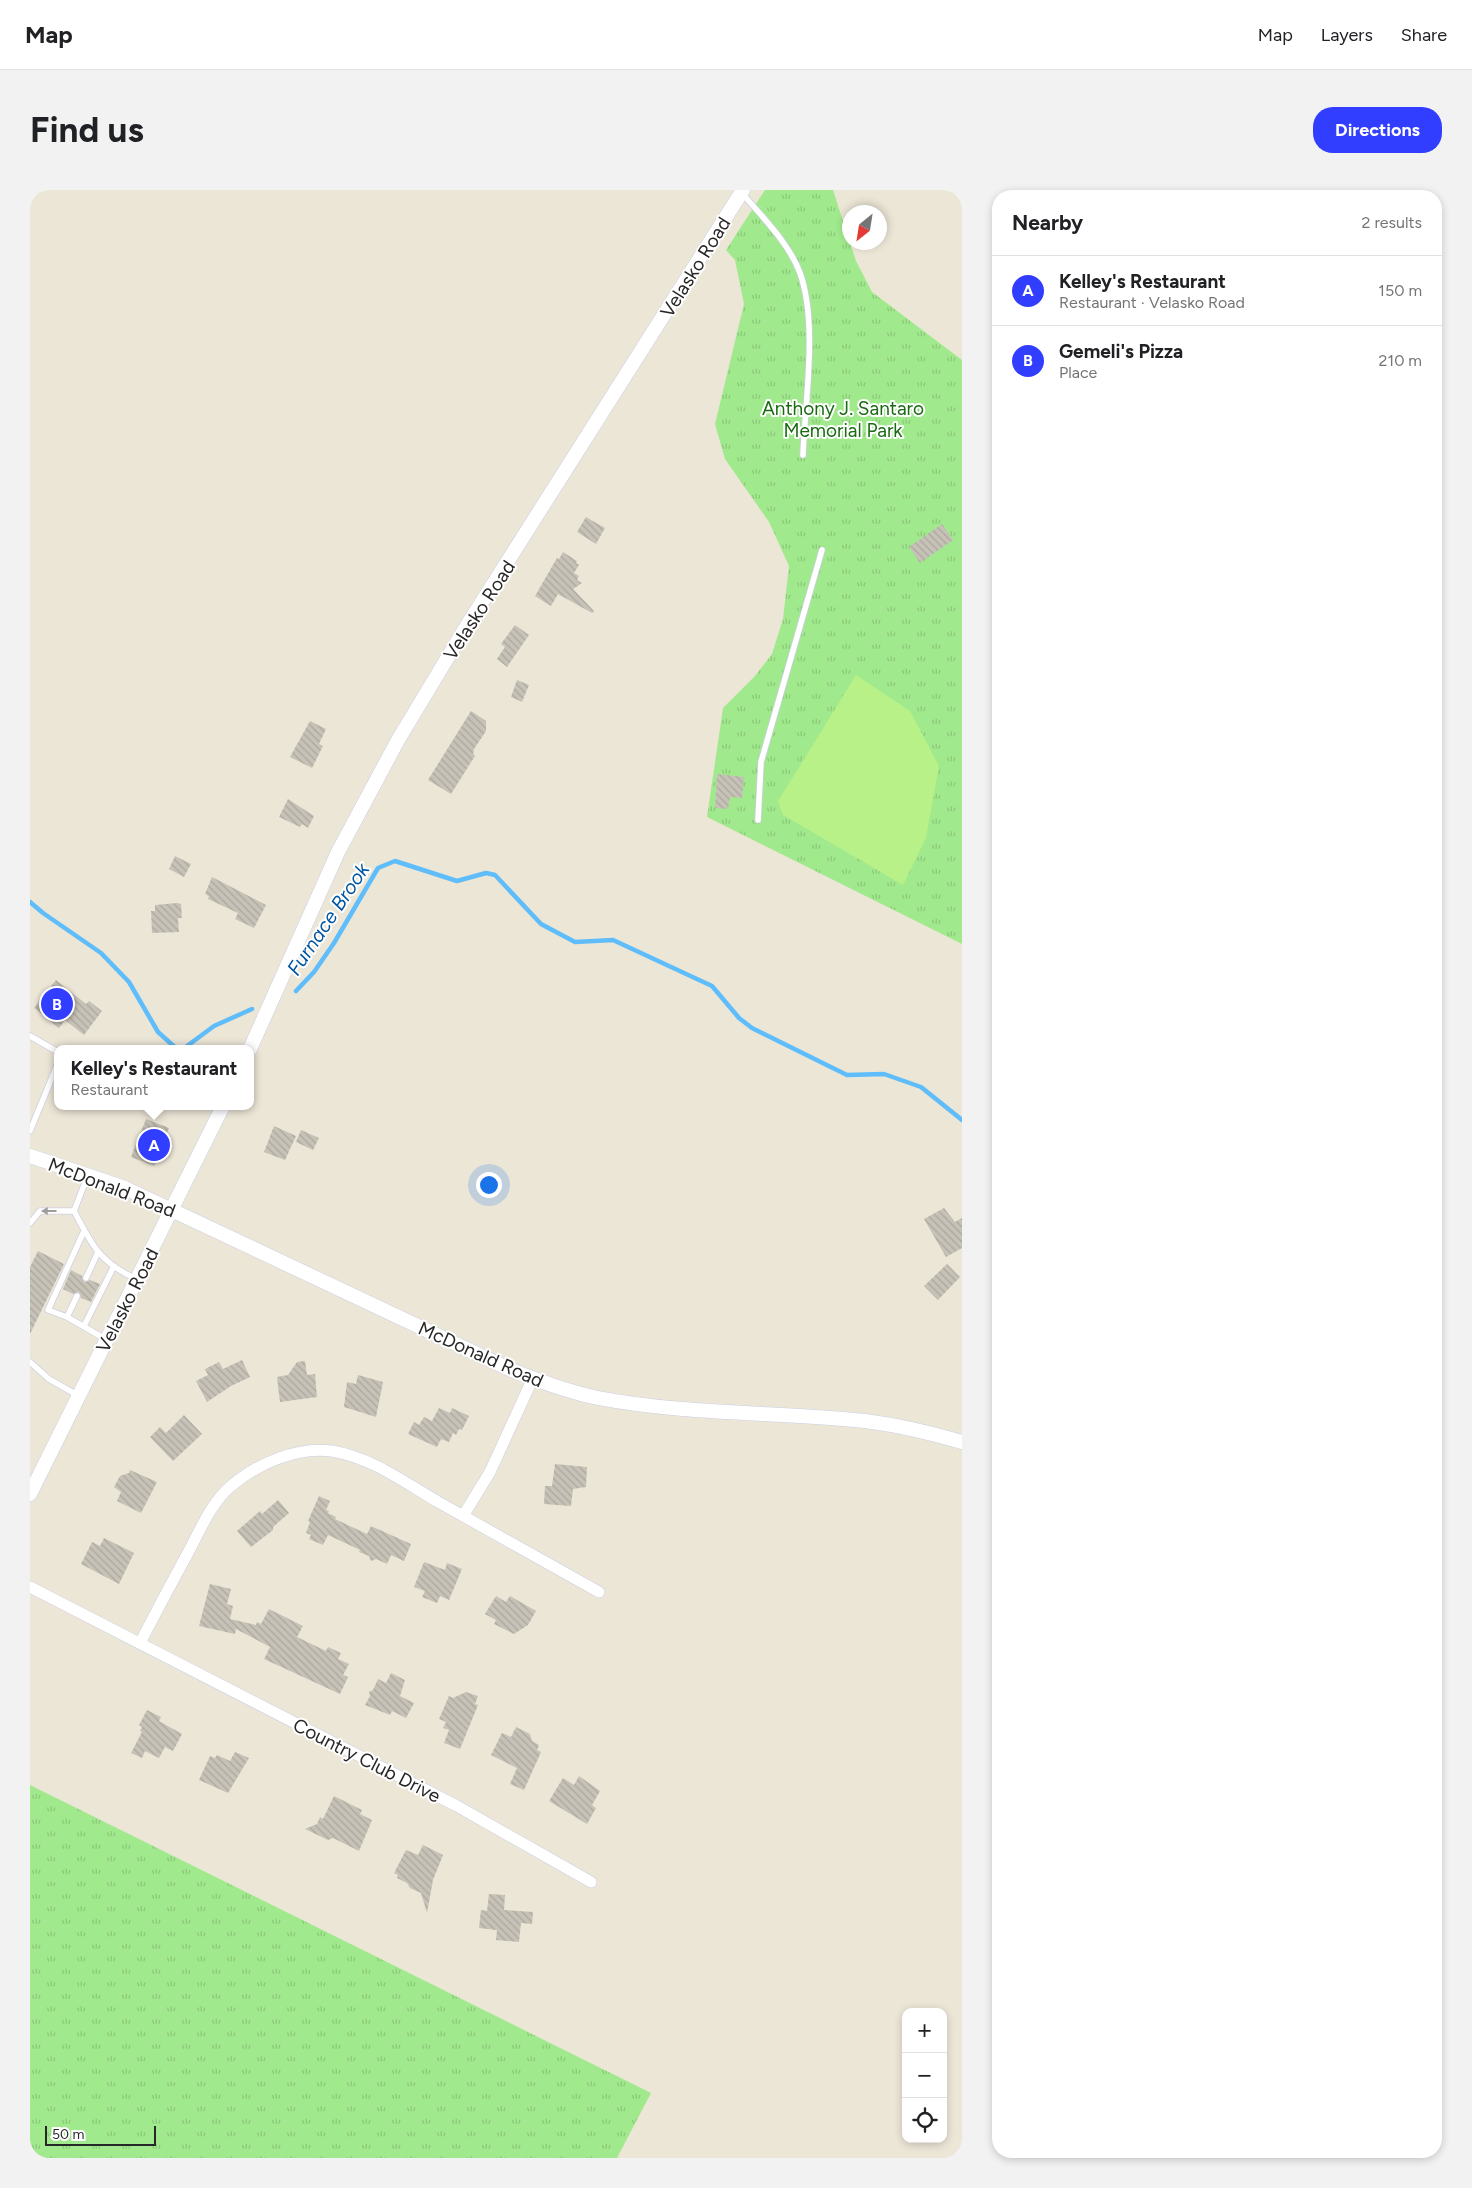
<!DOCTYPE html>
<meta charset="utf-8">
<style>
:root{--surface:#fff;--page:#f2f2f2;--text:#202124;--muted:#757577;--line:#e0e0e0;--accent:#313dff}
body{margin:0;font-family:Figtree,sans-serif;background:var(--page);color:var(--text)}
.controls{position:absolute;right:15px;bottom:15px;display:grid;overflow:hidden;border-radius:10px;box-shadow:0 2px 8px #0003}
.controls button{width:45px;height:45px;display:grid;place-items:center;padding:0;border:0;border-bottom:1px solid var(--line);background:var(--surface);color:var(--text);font:25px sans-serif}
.compass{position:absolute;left:812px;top:15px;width:45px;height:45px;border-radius:50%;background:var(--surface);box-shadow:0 2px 8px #0003;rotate:210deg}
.scale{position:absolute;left:15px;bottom:12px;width:111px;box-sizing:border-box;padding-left:5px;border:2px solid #272727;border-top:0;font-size:14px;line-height:18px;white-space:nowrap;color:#272727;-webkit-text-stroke:4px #fff;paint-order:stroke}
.you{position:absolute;left:458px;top:994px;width:18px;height:18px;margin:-12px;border:4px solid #fff;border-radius:50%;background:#1a73e8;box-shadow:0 0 0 8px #1a73e833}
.badge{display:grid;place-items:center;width:32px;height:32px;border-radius:50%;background:var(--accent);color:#fff;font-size:16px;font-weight:700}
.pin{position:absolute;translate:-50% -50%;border:2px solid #fff;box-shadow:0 1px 5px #0006}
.popup{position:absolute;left:24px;top:855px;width:200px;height:65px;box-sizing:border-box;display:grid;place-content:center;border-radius:10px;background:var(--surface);filter:drop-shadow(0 1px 4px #0005);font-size:16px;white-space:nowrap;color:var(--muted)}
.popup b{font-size:19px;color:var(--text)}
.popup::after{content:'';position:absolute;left:50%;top:100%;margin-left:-10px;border:10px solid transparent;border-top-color:var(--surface)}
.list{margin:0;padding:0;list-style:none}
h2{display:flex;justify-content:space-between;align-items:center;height:65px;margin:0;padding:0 20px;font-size:21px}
h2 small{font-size:16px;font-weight:400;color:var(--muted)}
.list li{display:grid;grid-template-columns:32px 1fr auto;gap:15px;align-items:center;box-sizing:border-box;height:70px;padding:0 20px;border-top:1px solid var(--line)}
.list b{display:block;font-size:19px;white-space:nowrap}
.list p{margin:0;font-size:16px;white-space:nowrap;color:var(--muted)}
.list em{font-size:16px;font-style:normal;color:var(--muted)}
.icon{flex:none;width:28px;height:28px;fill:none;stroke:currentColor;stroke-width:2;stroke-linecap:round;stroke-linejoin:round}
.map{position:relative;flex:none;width:932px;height:1968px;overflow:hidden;border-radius:20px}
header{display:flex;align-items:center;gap:30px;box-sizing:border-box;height:70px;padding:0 25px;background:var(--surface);border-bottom:1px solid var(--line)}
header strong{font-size:24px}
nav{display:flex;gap:28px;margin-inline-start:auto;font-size:18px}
.intro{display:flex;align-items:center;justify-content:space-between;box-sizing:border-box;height:120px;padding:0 30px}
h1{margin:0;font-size:35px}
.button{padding:12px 22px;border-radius:20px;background:var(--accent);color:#fff;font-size:18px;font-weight:700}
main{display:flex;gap:30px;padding:0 30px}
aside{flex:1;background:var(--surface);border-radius:20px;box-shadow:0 2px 8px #0003}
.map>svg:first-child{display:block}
.grass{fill:url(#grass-tufts)}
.pitch{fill:#b7f187}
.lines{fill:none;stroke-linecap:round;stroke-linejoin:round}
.stream{stroke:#5ebdfa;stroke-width:4.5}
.building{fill:url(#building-back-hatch)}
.service-casing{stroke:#cccee3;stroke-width:7}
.minor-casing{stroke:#cccee3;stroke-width:12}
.tertiary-casing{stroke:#cccee3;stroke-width:15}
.service{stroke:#fff;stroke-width:5.5}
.minor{stroke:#fff;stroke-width:11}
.tertiary{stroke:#fff;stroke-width:14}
.oneway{fill:#9e9e9e}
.labels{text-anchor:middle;stroke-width:4;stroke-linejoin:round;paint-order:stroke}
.street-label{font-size:19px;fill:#272727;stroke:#fff}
.park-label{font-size:19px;fill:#196a12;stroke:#fff}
.water-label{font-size:20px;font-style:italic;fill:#0156a2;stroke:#fff}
</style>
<header>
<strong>Map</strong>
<nav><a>Map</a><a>Layers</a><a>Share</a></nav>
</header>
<div class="intro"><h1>Find us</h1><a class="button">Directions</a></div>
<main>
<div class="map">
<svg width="932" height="1968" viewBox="0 0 932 1968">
<defs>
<pattern id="grass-tufts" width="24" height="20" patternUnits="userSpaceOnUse" patternTransform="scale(1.25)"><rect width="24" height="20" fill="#a1e98d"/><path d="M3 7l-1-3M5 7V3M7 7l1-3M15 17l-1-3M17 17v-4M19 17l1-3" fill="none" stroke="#8bc87a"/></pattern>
<pattern id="building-back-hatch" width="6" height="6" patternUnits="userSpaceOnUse" patternTransform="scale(1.25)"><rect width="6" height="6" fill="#c7c2b7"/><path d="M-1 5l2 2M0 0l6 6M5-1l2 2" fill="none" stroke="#aba79d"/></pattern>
</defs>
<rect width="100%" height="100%" fill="#ece6d7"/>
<path class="grass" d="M735 0H803L826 71 842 102 932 170V754L677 627 693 518 725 486 742 464 753 429 759 376 739 332 695 269 685 234 714 114 705 70 696 60Z
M0 1595 621 1903 587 1968H0Z"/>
<path class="pitch" d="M826 485 880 521 909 576 896 648 873 695 753 625 748 611Z"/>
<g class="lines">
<path class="stream" d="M0 712 13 723 71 763 99 792 128 842 147 859
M266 801 284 782 304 753 348 678 365 671 427 691 456 683 465 685 511 734 545 752 583 750 682 796 709 828 722 838 817 885 854 884 891 897 932 930
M153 859 184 836 222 819"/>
</g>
<path class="building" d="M556 327 575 338 566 354 547 342Z
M912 334 923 350 890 373 879 357Z
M533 362 547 371 546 373 549 375 544 383 549 386 547 390 552 393 543 399 564 421 562 423 528 404 521 416 505 406 527 368 529 369Z
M485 435 499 445 477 477 467 469 475 457 471 454Z
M487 490 499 495 492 512 481 507Z
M441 521 456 531V541L444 559 443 564 445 566 421 604 398 590Z
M280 531 296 539 289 554 293 556 282 578 260 567Z
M687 584 714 587 712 608 700 607 698 619 685 618Z
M258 609 284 626 278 638 272 634 270 637 249 627Z
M145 666 161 674 154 687 139 679Z
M182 687 236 715 224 738 205 729 208 723 178 709 179 706 175 704Z
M147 713 151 714 152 728H148L149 742 122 743 121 721H125V715Z
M26 790 56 814 59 811 72 821 54 845 35 830 29 838 4 818Z
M116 929 139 938 135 948 139 950 134 963 132 968 128 967 124 976 101 967Z
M244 936 266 946 255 970 234 962Z
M271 940 289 948 283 960 266 952Z
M914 1018 925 1032 932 1028V1058L916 1067 894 1029Z
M8 1061 34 1074 0 1144V1077Z
M917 1074 930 1087 908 1110 894 1096Z
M41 1080 52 1086 54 1092 60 1090 70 1094 61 1112 51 1108 49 1102 43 1104 33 1099Z
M212 1170 220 1187 201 1196 177 1212 166 1191 178 1185 175 1179 189 1172 193 1179Z
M275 1171 277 1185 285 1184 287 1207 250 1212 247 1187 258 1185 267 1172Z
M328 1185 353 1192 346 1227 314 1217 317 1192 326 1194Z
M409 1218 420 1223 422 1218 439 1226 432 1240 429 1239 426 1245 423 1243 419 1252 411 1249 407 1257 378 1244 384 1232 389 1235 394 1227 402 1231Z
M154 1225 172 1244 143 1271 120 1247 130 1237 136 1243Z
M525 1274 557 1277 556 1297 543 1299 541 1316 514 1314 515 1296H522Z
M100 1280 127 1292 111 1323 87 1311 91 1302 84 1297 90 1286 99 1283Z
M289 1306 300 1311 296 1320 299 1321 298 1323 306 1327 305 1329 337 1344 341 1336 381 1354 374 1371 361 1365 357 1374 346 1369 341 1371 339 1366 329 1362 330 1360 298 1345 293 1355 279 1349 281 1345 276 1343 280 1332 278 1331Z
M248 1310 259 1323 243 1337V1340L221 1357 207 1341 230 1321 232 1324Z
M74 1348 104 1363 89 1394 51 1374 62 1352 70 1356Z
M394 1372 415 1380 417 1373 432 1379 419 1410 410 1406 407 1413 392 1407 395 1401 384 1397Z
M180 1394 201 1399 197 1414 203 1416 200 1429 226 1435 227 1432 231 1434 239 1419 273 1436 267 1447 296 1461 298 1457 311 1463 308 1469 319 1474 313 1485 318 1487 310 1504 234 1469 240 1457 206 1439 205 1444 169 1436Z
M466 1406 476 1412 480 1406 506 1421 498 1435 484 1444 464 1434 466 1430 455 1424Z
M361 1483 375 1490 370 1506 384 1513 376 1528 362 1521 360 1525 335 1515 340 1506 339 1502 343 1500 348 1489 356 1493Z
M436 1502 448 1506 445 1514 448 1515 430 1559 414 1553 419 1540 413 1538 416 1532 409 1529 419 1506 423 1508Z
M117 1520 131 1527 129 1531 152 1544 143 1561 135 1557 129 1568 115 1561 112 1568 101 1563 112 1542 110 1541 112 1537 109 1535Z
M486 1537 500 1544 502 1551 509 1555 507 1560 511 1562 494 1600 480 1594 487 1578 461 1565 472 1543 481 1547Z
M205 1562 219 1568 198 1603 169 1590 180 1566 185 1568 187 1565 200 1571Z
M549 1586 570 1601 562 1615 566 1618 557 1634 519 1611 533 1588 544 1595Z
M304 1606 332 1620 330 1624 342 1630 329 1661 303 1648 298 1650 275 1639 287 1634 290 1627 293 1629Z
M393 1655 413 1665 403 1690 397 1723 391 1703 380 1698 377 1693 367 1688 368 1685 364 1683 376 1660 388 1665Z
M459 1704 475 1705 474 1720 503 1722 502 1734 491 1733 489 1752 466 1750 467 1740 449 1738 451 1720 457 1721Z"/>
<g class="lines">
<g class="service-casing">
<path id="service" d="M712 3C732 27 759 53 770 83 788 133 775 211 773 265
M728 630 731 572 792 360
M0 846 28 862
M0 941 28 873
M58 985 44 1021C62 1056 70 1072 106 1089
M0 1033 10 1021H44
M56 1088 68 1062
M47 1106 37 1127 77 1150
M37 1127 18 1120 54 1041
M54 1136 83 1078
M0 1172 19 1189 49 1206"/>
</g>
<g class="minor-casing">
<path id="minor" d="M433 1326 460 1282 503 1188
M0 1397 427 1616 561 1692
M110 1453C126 1422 143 1390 160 1359 171 1338 182 1312 201 1296 227 1274 267 1256 302 1261 343 1268 375 1293 410 1313 463 1343 516 1372 569 1402"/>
</g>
<g class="tertiary-casing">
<path id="tertiary" d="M220 859 308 662 368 550 436 437 713 0
M0 966 95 998 481 1180C509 1191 538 1202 568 1208 652 1224 739 1222 824 1230 861 1233 897 1242 932 1252
M0 1304 193 916"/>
</g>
<use href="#service" class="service"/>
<use href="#minor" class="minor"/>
<use href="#tertiary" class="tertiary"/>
</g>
<defs><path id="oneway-solid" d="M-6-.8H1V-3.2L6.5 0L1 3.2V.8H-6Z" transform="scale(1.25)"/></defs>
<use class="oneway" href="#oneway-solid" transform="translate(19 1021) rotate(-180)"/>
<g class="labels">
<g class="street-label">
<text transform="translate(665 77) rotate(-58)" y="7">Velasko Road</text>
<text transform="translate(449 420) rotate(-57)" y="7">Velasko Road</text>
<text transform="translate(82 997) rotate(21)" y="7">McDonald Road</text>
<text transform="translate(97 1110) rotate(-63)" y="7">Velasko Road</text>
<text transform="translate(451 1164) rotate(24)" y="7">McDonald Road</text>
<text transform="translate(337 1570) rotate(27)" y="7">Country Club Drive</text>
</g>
<g class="park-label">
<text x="813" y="225">Anthony J. Santaro<tspan x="813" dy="22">Memorial Park</tspan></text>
</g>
<g class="water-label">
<text transform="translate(298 729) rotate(-56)" y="7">Furnace Brook</text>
</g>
</g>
</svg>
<div class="controls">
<button>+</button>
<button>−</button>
<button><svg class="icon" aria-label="locate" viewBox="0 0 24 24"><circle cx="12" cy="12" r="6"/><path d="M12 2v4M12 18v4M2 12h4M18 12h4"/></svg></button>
</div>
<svg class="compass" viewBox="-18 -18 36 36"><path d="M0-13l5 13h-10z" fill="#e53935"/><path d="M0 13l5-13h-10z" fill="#757577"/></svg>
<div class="scale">50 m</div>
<div class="you"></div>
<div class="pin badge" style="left:124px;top:955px">A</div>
<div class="popup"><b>Kelley's Restaurant</b>Restaurant</div>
<div class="pin badge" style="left:27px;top:814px">B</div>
</div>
<aside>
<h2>Nearby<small>2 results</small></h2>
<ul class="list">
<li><span class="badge">A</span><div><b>Kelley's Restaurant</b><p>Restaurant · Velasko Road</p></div><em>150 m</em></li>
<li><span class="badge">B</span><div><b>Gemeli's Pizza</b><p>Place</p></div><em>210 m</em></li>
</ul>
</aside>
</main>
